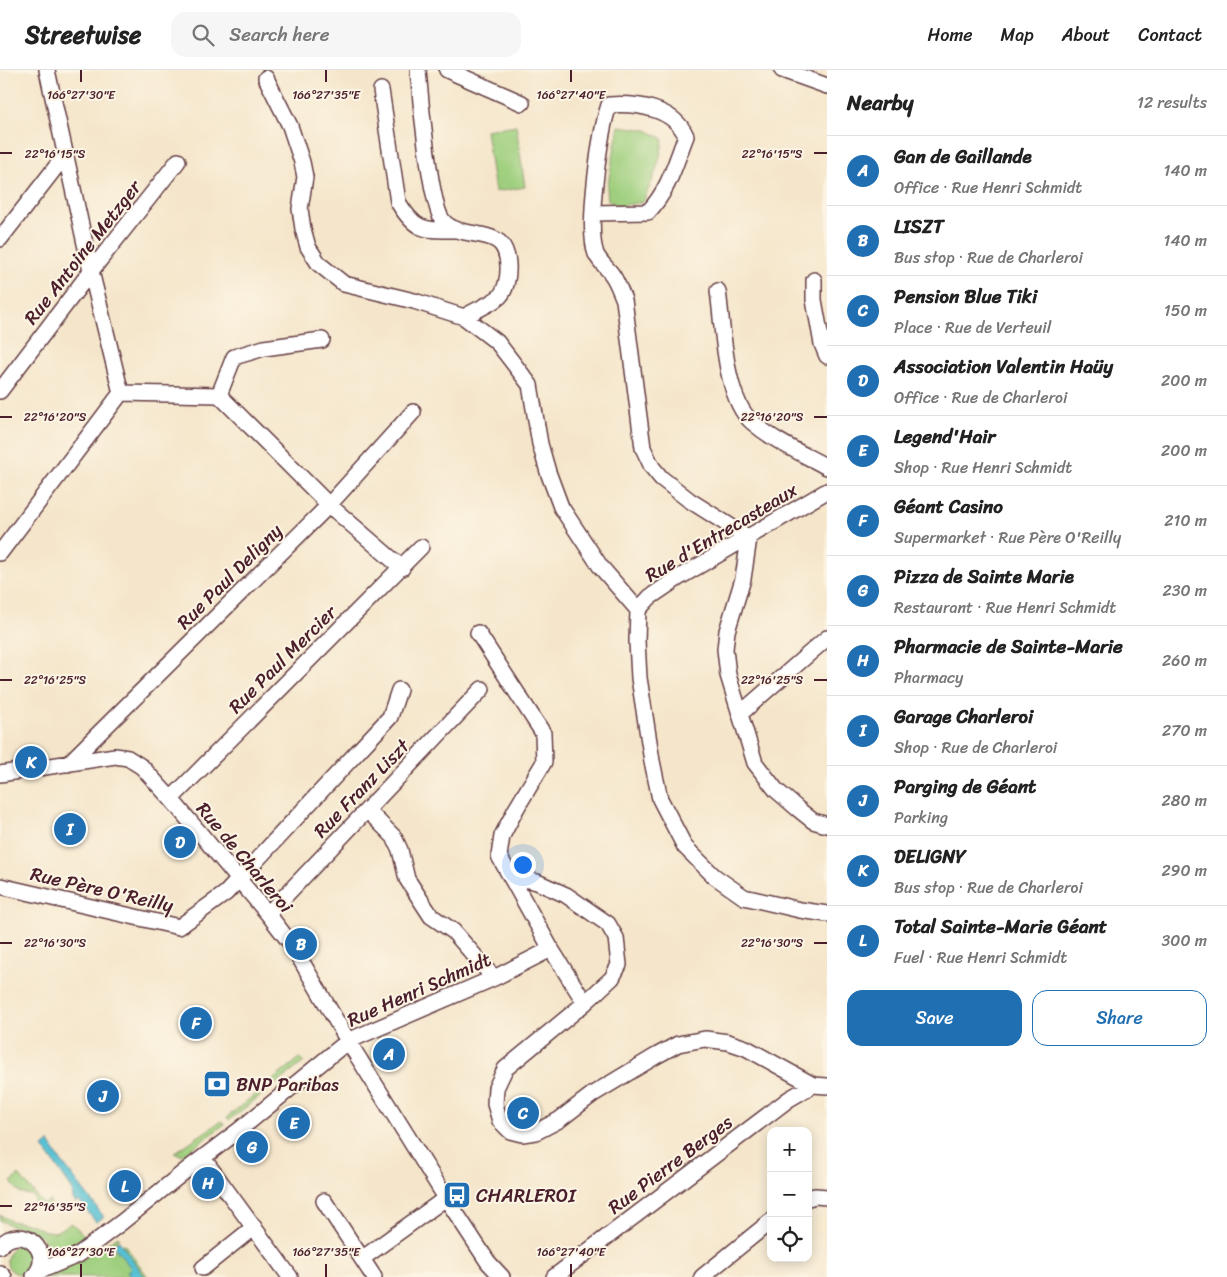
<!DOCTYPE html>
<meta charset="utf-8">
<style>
:root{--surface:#fff;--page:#f6f6f6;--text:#222;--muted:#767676;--line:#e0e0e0;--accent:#1f6fb2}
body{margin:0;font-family:Sriracha,sans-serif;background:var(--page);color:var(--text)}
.controls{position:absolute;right:15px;bottom:15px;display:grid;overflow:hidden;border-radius:10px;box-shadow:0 2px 12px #0003}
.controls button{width:45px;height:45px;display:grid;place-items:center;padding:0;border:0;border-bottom:1px solid var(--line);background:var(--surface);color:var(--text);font:25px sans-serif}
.you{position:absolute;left:522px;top:794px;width:18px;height:18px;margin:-12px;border:4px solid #fff;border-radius:50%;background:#1a73e8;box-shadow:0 0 0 8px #1a73e833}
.badge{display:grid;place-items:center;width:32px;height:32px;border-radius:50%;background:var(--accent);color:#fff;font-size:16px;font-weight:700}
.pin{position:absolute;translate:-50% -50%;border:2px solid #fff;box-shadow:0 1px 5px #0006}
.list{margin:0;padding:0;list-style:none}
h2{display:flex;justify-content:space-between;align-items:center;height:65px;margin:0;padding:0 20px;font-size:21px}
h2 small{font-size:16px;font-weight:400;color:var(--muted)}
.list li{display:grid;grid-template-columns:32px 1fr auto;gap:15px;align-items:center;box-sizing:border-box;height:70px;padding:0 20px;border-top:1px solid var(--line)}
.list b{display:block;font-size:19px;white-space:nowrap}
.list p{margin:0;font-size:16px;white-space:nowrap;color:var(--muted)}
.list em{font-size:16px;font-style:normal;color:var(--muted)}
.actions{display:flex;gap:10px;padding:15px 20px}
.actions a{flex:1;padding:11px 0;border:1px solid var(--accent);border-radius:15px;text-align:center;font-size:18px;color:var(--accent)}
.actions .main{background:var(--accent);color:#fff}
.icon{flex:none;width:28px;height:28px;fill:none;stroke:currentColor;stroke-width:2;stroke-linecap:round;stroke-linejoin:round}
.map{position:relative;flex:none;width:827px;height:1207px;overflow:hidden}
header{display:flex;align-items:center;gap:30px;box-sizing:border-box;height:70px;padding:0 25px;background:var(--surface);border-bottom:1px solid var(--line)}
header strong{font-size:24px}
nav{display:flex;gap:28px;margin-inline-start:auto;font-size:18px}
.search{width:350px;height:45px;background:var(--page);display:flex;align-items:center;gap:12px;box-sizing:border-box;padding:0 18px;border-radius:15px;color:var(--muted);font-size:19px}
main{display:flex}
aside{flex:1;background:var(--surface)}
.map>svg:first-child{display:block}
.green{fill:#9fcf7e;stroke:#747754}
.water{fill:#57c1d3;stroke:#50707f}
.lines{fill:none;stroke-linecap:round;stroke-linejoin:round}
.minor-casing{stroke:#643d43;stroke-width:18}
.minor{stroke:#fff;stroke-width:15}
.ticks{fill:none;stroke:#4a1f2b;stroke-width:2}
.labels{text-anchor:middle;stroke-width:4;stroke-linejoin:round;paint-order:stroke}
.street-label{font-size:19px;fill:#4a1f2b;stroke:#fcf5e5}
.poi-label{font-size:19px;fill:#4a1f2b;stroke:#fcf5e5;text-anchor:start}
.ticks-label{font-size:12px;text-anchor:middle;fill:#4a1f2b;stroke:#fcf5e5;stroke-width:4;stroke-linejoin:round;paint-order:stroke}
</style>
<header>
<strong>Streetwise</strong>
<div class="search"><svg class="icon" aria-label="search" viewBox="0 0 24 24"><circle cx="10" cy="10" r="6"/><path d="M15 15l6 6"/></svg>Search here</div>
<nav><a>Home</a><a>Map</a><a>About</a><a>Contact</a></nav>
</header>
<main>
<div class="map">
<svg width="827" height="1207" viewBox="0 0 827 1207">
<rect width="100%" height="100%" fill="#fcf5e5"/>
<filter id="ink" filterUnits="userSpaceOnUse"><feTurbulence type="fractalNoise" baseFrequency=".02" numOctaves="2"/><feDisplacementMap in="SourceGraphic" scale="10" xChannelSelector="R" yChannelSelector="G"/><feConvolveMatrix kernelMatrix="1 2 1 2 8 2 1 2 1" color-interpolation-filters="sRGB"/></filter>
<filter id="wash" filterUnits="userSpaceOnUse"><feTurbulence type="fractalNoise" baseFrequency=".0096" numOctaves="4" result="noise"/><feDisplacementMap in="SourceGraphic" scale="20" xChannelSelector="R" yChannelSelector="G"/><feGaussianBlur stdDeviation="1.12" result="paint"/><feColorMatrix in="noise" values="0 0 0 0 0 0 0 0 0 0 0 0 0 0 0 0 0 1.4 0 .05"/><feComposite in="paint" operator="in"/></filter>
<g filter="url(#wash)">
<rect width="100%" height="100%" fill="#f5e6cb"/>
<path class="green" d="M516 55 525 117 495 122 486 60Z
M619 56 647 60 663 69C661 92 652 111 643 132L620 136 608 131 607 118Z
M300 988 304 992 229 1050 227 1047Z
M221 1051 225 1054 183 1085 174 1083Z
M19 1105 43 1134 50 1131V1139L47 1140 35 1133 34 1126 20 1123 11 1112Z
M0 1145 11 1151 30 1154 45 1161 55 1162 72 1153 85 1166 62 1180 49 1177 41 1166 29 1159 12 1156 0 1150Z
M118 1166 119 1169 110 1176 113 1181 124 1174 148 1207H47L79 1192Z
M17 1174 28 1176 36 1190 28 1204C5 1207 0 1187 17 1174Z"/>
<path class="water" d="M49 1072 61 1091 104 1147 96 1152 79 1131 76 1133 73 1129 72 1119 43 1077Z
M119 1171 145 1207H131L127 1202 131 1198 113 1175Z"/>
</g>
<g filter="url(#ink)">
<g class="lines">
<g class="minor-casing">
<path id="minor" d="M47 0 91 201 121 323 219 325 329 435 402 498
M418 0C420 25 430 135 443 151 456 166 481 161 496 170 512 178 511 214 500 226 495 232 472 242 464 247
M447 0 522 33
M782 0 827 16
M266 8 290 56 302 92 305 107 300 139 303 159 308 177 319 194 344 214 414 231 464 247 497 272 530 315 540 374 548 402 561 437 600 496 638 540 637 571 639 608 652 691 660 729 685 777 714 806 744 827 800 840 827 844
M381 20 398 132C416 162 424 160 457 160
M593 143 648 142C669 120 675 94 686 66 674 38 637 33 609 35 600 62 586 158 596 184 600 192 605 196 610 202 617 210 620 221 624 230L643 378 652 397 661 408 689 430 749 468 743 509 727 561 725 579 728 605 755 693 776 720 798 739 813 751 827 755
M0 169 66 84
M814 210V230L822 274 827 286
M718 221C723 255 724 328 752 352 774 371 801 383 827 397
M0 321 91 201 178 91
M219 325 234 287 264 278 322 270
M0 483 121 323
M638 540 650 527 678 508 827 421
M478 563 543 663 544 692 516 739 502 766 499 786 551 879 585 933 505 999 496 1018 495 1034 500 1051 510 1061 522 1064 536 1062 559 1050 593 1024 656 986 678 974 705 969 728 972 746 978 813 1015 827 1016
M741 643 827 568
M68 694 329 435 413 342
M0 704 115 686 128 688 142 697 171 729 268 844 292 875 348 971 446 1128 488 1192 502 1207
M171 729 421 477
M368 741 394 767 400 780 407 809 431 846 453 861 494 908
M511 806 537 812 566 825 608 854 616 868 619 895 612 908 585 933
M0 816 179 857 226 823 390 647 399 620
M268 844 482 619
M203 1088 290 1207
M808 1128 815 1126 827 1127
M324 1131 374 1207
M0 1176C22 1151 56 1183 34 1206
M363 1188 446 1128
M203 1198 254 1157
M37 1202 78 1185 122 1152 184 1102 238 1061 348 971 494 908 551 879
M0 1203 4 1207
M554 1207 789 1029 813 1015
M702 1207 771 1151"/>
</g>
<use href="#minor" class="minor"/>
</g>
</g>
<path class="ticks" d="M81 0V12M326 0V12M571 0V12M0 83H12M814 83H827M0 347H12M814 347H827M0 610H12M814 610H827M0 873H12M814 873H827M0 1136H12M81 1194V1207M326 1194V1207M571 1194V1207"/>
<defs>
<g id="bank-square" transform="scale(1.4375)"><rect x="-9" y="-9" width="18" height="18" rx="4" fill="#1f6fb2" stroke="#fcf5e5"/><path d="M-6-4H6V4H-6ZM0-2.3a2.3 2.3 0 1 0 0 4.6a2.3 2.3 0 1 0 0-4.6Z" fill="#fff"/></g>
<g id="bus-square" transform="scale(1.4375)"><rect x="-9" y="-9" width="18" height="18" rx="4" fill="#1f6fb2" stroke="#fcf5e5"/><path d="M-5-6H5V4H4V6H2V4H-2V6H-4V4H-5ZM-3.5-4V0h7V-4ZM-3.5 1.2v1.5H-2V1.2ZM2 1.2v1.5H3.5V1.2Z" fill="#fff"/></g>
</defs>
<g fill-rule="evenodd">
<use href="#bank-square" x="217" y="1014"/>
<use href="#bus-square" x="457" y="1125"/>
</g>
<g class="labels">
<g class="street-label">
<text transform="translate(82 182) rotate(-52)" y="7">Rue Antoine Metzger</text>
<text transform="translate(721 462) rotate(-31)" y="7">Rue d'Entrecasteaux</text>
<text transform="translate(229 506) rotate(-45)" y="7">Rue Paul Deligny</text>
<text transform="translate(282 589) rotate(-45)" y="7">Rue Paul Mercier</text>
<text transform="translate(361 718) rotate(-46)" y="7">Rue Franz Liszt</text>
<text transform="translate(245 787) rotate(50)" y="7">Rue de Charleroi</text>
<text transform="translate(102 819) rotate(13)" y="7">Rue Père O'Reilly</text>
<text transform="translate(419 919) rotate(-24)" y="7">Rue Henri Schmidt</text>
<text transform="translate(670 1094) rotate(-37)" y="7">Rue Pierre Berges</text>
</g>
<g class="poi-label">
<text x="236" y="1021">BNP Paribas</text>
<text x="476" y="1132">CHARLEROI</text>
</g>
</g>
<g class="ticks-label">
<text x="81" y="29">166°27'30"E</text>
<text x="326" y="29">166°27'35"E</text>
<text x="571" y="29">166°27'40"E</text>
<text x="55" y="88">22°16'15"S</text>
<text x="772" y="88">22°16'15"S</text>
<text x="55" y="351">22°16'20"S</text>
<text x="772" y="351">22°16'20"S</text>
<text x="55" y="614">22°16'25"S</text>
<text x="772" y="614">22°16'25"S</text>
<text x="55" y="877">22°16'30"S</text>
<text x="772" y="877">22°16'30"S</text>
<text x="55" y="1141">22°16'35"S</text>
<text x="81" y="1186">166°27'30"E</text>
<text x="326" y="1186">166°27'35"E</text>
<text x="571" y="1186">166°27'40"E</text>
</g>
</svg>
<div class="controls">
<button>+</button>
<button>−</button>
<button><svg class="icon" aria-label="locate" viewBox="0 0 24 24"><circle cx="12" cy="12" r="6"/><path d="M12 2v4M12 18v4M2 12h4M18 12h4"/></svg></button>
</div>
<div class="you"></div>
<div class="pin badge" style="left:389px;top:984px">A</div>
<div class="pin badge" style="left:301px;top:874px">B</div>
<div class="pin badge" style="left:523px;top:1043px">C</div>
<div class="pin badge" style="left:180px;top:772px">D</div>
<div class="pin badge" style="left:294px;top:1053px">E</div>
<div class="pin badge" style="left:196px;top:953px">F</div>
<div class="pin badge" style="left:252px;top:1077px">G</div>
<div class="pin badge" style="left:208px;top:1113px">H</div>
<div class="pin badge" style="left:70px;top:759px">I</div>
<div class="pin badge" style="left:103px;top:1026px">J</div>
<div class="pin badge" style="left:31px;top:692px">K</div>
<div class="pin badge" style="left:125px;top:1116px">L</div>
</div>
<aside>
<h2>Nearby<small>12 results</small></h2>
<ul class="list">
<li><span class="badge">A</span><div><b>Gan de Gaillande</b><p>Office · Rue Henri Schmidt</p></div><em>140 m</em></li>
<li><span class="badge">B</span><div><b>LISZT</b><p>Bus stop · Rue de Charleroi</p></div><em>140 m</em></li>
<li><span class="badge">C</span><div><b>Pension Blue Tiki</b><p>Place · Rue de Verteuil</p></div><em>150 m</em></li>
<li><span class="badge">D</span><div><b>Association Valentin Haüy</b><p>Office · Rue de Charleroi</p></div><em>200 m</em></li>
<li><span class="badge">E</span><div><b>Legend'Hair</b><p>Shop · Rue Henri Schmidt</p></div><em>200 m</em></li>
<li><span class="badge">F</span><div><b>Géant Casino</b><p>Supermarket · Rue Père O'Reilly</p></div><em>210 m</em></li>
<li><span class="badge">G</span><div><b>Pizza de Sainte Marie</b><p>Restaurant · Rue Henri Schmidt</p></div><em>230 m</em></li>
<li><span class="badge">H</span><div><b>Pharmacie de Sainte-Marie</b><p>Pharmacy</p></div><em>260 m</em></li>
<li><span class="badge">I</span><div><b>Garage Charleroi</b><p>Shop · Rue de Charleroi</p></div><em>270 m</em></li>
<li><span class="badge">J</span><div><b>Parging de Géant</b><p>Parking</p></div><em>280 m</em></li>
<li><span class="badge">K</span><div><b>DELIGNY</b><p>Bus stop · Rue de Charleroi</p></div><em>290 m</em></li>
<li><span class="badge">L</span><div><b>Total Sainte-Marie Géant</b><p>Fuel · Rue Henri Schmidt</p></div><em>300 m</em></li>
</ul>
<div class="actions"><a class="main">Save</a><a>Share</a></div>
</aside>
</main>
